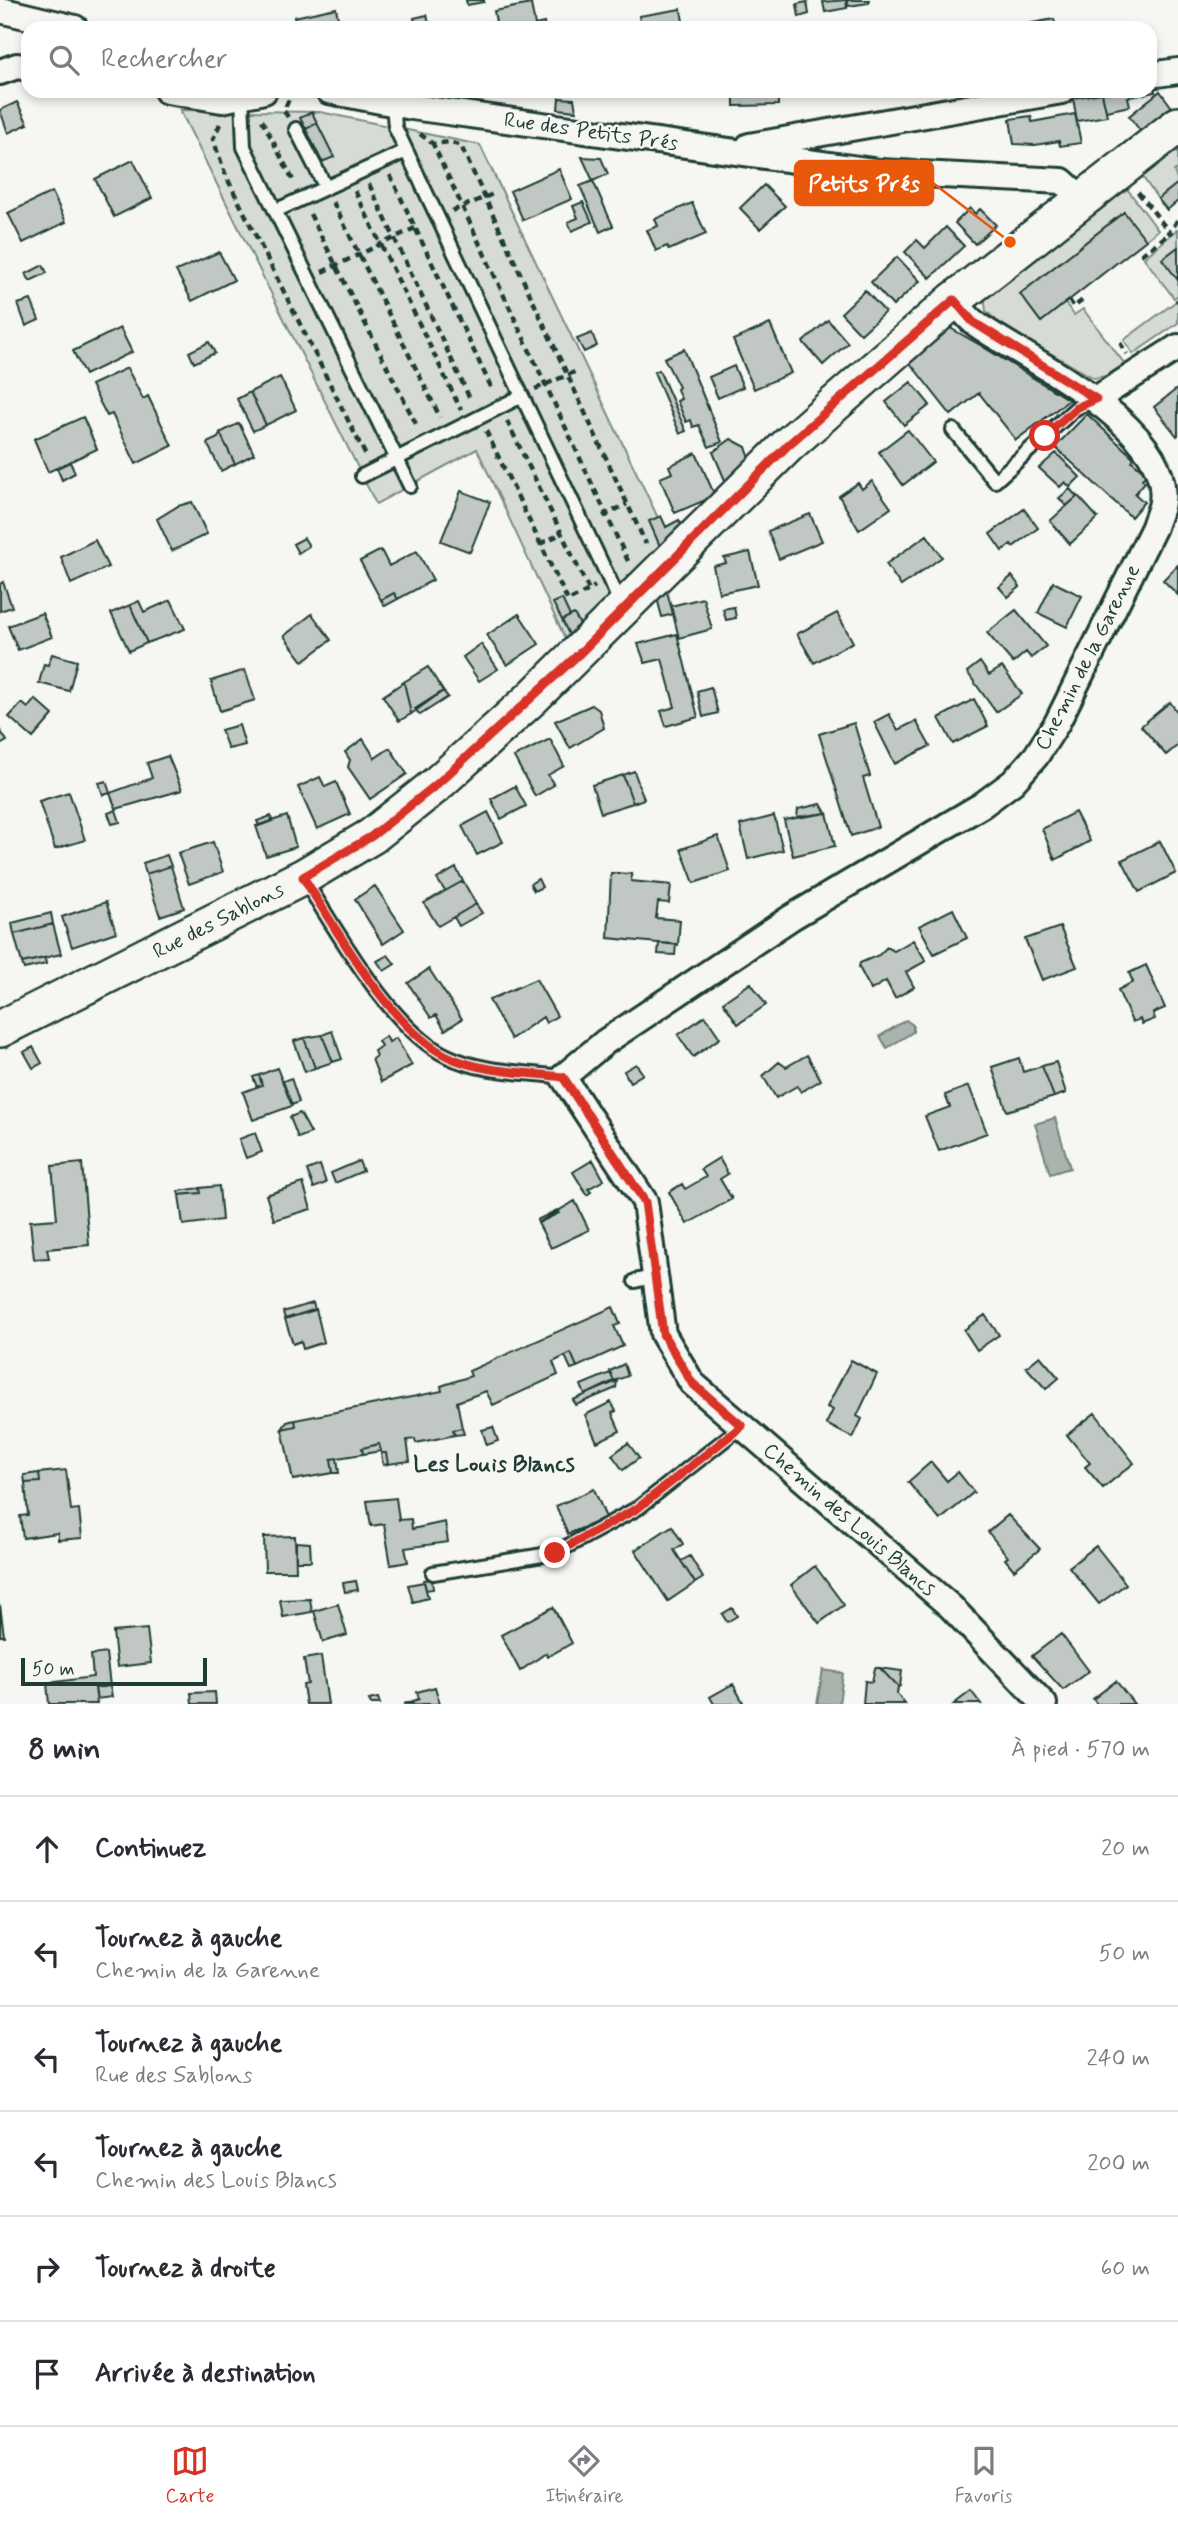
<!DOCTYPE html>
<html lang="fr">
<meta charset="utf-8">
<style>
:root{--surface:#fff;--page:#f7f7f7;--text:#2b2b33;--muted:#7c7c81;--line:#e1e1e2;--accent:#d93025}
body{margin:0;font-family:Mynerve,sans-serif;background:var(--page);color:var(--text)}
.scale{position:absolute;left:21px;bottom:18px;width:186px;box-sizing:border-box;padding-left:7px;border:4px solid #1f3d34;border-top:0;font-size:19px;line-height:24px;white-space:nowrap;color:#1f3d34;-webkit-text-stroke:5px #f6f6f2;paint-order:stroke}
.stop{position:absolute;width:21px;height:21px;margin:-16px;border:5px solid #d93025;border-radius:50%;background:#fff}
.stop.end{background:#d93025;border-color:#fff;box-shadow:0 2px 7px #0008}
.list{margin:0;padding:0;list-style:none}
h2{display:flex;justify-content:space-between;align-items:center;height:91px;margin:0;padding:0 28px;font-size:30px}
h2 small{font-size:23px;font-weight:400;color:var(--muted)}
.list li{display:grid;grid-template-columns:46px 1fr auto;gap:21px;align-items:center;box-sizing:border-box;height:105px;padding:0 28px;border-top:2px solid var(--line)}
.list b{display:block;font-size:26px;white-space:nowrap}
.list p{margin:0;font-size:23px;white-space:nowrap;color:var(--muted)}
.list em{font-size:23px;font-style:normal;color:var(--muted)}
.icon{flex:none;width:38px;height:38px;fill:none;stroke:currentColor;stroke-width:2;stroke-linecap:round;stroke-linejoin:round}
.map{position:relative;flex:none;width:1178px;height:1704px;overflow:hidden}
.search{position:absolute;background:var(--surface);box-shadow:0 4px 10px #0003;left:21px;right:21px;top:21px;height:77px;display:flex;align-items:center;gap:18px;box-sizing:border-box;padding:0 24px;border-radius:21px;color:var(--muted);font-size:26px}
.sheet{height:721px;background:var(--surface)}
nav{display:flex;justify-content:space-around;align-items:center;box-sizing:border-box;height:98px;border-top:2px solid var(--line);background:var(--surface);font-size:19px;color:var(--muted)}
nav a{display:grid;justify-items:center;gap:4px}
nav .on{color:var(--accent)}
.map>svg:first-child{display:block}
.green{fill:#d6dbd6;stroke:#7a8c85;stroke-width:2}
.water{fill:#aab3ae;stroke:#72847d;stroke-width:2}
.building{fill:#c1c8c3;stroke:#1f3d34;stroke-width:2}
.lines{fill:none;stroke-linecap:round;stroke-linejoin:round}
.lane-casing{stroke:#1f3d34;stroke-width:18}
.street-casing{stroke:#1f3d34;stroke-width:30}
.secondary-casing{stroke:#1f3d34;stroke-width:40}
.path{stroke:#1f3d34;stroke-width:4.5;stroke-dasharray:7 5;stroke-linecap:butt}
.lane{stroke:#f6f6f2;stroke-width:12}
.street{stroke:#f6f6f2;stroke-width:24}
.secondary{stroke:#f6f6f2;stroke-width:35}
.route{stroke:#d93025;stroke-width:9}
.labels{text-anchor:middle;stroke-width:5;stroke-linejoin:round;paint-order:stroke}
.street-label{font-size:21px;fill:#1f3d34;stroke:#f6f6f2}
.neighbourhood-label{font-size:23px;font-weight:bold;fill:#1f3d34;stroke:#f6f6f2}
.leader{fill:none;stroke:#e8590c;stroke-width:2.5}
.callout-dot{fill:#e8590c;stroke:#f6f6f2;stroke-width:2.5}
.callout{fill:#e8590c;stroke:#e8590c;stroke-width:2.5}
.callout-label{font-size:23px;text-anchor:middle;font-weight:bold;fill:#fff}
</style>
<div class="map">
<svg width="1178" height="1704" viewBox="0 0 1178 1704">
<rect width="100%" height="100%" fill="#f6f6f2"/>
<filter id="ink" filterUnits="userSpaceOnUse"><feTurbulence type="fractalNoise" baseFrequency=".0143" numOctaves="2"/><feDisplacementMap in="SourceGraphic" scale="14" xChannelSelector="R" yChannelSelector="G"/><feConvolveMatrix kernelMatrix="1 2 1 2 8 2 1 2 1" color-interpolation-filters="sRGB"/></filter>
<g filter="url(#ink)">
<path class="green" d="M180 110 320 112 480 145 670 543 569 647 477 449 376 504Z
M1178 148V169L1174 171 1178 183 1158 199 1142 176Z
M1125 186 1158 230 1146 240 1124 212 1020 294 1041 322 1065 303 1074 315 1083 309 1124 363 1112 375 1094 378 1002 326 986 311 984 294Z
M1178 229V295L1174 298 1144 258Z
M1178 300V323L1133 354 1124 340Z"/>
<path class="water" d="M906 1020 913 1025V1032L887 1048 880 1036Z
M1055 1118 1070 1168 1050 1174 1035 1124Z
M823 1670 843 1673 839 1704H817Z"/>
<path class="building" d="M466 0H484V2L467 5Z
M846 0 847 8 825 12 823 2Z
M847 0H869V3L848 6Z
M807 2 809 14 799 17 797 4Z
M531 4 535 25 544 23 545 28H497L494 11Z
M336 8 340 28H296L294 17Z
M681 9 684 28H641L639 16Z
M427 15 430 28H406L416 26 414 18Z
M1054 19 1056 28H1026V24Z
M1154 84 1155 92 1128 97 1130 106 1106 111 1102 93 1150 91V85Z
M454 91H483L484 99 454 94Z
M734 91H778V105L734 106Z
M1160 91 1176 113 1145 137 1129 116Z
M1102 93 1107 116 1077 121 1073 98Z
M559 98 574 99 576 111 558 109Z
M17 102 28 124 8 133 0 110Z
M312 112 317 123 306 129 300 118Z
M1075 114 1081 143 1060 146 1059 141 1035 145 1014 144 1010 119 1031 116 1032 122Z
M317 123 334 157 322 162 306 129Z
M582 157 601 158 608 174 593 181Z
M133 160 152 198 114 217 95 179Z
M559 169 572 199 523 220 510 191Z
M593 181 613 226 600 232 580 186Z
M1178 183V201L1167 210 1158 199Z
M764 185 785 206 760 229 740 208Z
M52 192 66 222 23 243 8 213Z
M583 202 592 222 572 231 568 222 578 218 573 206Z
M692 203 706 234 669 250 667 246 656 251 647 230 658 226 655 219Z
M970 208 975 214 980 209 996 225 975 244 955 223Z
M1124 212 1146 240 1041 322 1020 294Z
M946 227 964 246 930 278 905 252 917 240 925 248Z
M1178 247V280L1162 259Z
M219 252 234 280 192 301 176 271Z
M897 257 920 281 893 306 871 282Z
M43 265 47 273 30 281 26 274Z
M865 290 885 312 861 334 841 313Z
M31 300 39 320 26 326 18 304Z
M828 320 848 343 823 365 803 342Z
M770 324 791 373 754 389 733 340Z
M945 325 980 345 1069 400 1016 440 979 393 951 415 906 358Z
M120 328 132 352 85 375 73 351Z
M592 333 597 346 584 352 577 339Z
M209 342 215 353 194 363 189 352Z
M684 349 722 442 709 447 699 425 693 427 691 420 686 422 677 401 681 399 677 389 679 387 664 358Z
M734 366 743 387 718 398 709 377Z
M127 368 143 399 148 396 172 446 136 464 112 414 107 416 91 385Z
M659 370 686 431 680 434 654 372Z
M280 377 296 410 266 425 250 392Z
M911 382 930 405 904 425 886 402Z
M1178 388V435L1177 436 1154 407Z
M250 392 266 425 253 431 237 399Z
M1087 414 1134 458 1132 461 1147 474 1142 479 1145 482 1135 494 1144 502 1131 517 1055 447Z
M83 417 97 449 48 472 34 439Z
M239 423 254 454 235 464 220 433Z
M908 430 933 462 903 485 879 452Z
M220 433 235 464 221 471 207 443 218 438Z
M731 439 746 447 751 462 727 485 713 452Z
M696 453 715 496 675 513 660 478 672 473 669 466Z
M1056 453 1080 477 1070 487 1065 482 1060 487 1039 468Z
M70 462 75 473 62 480 57 468Z
M872 481 891 508 859 530 839 496 858 483 862 489Z
M1070 489 1077 497 1066 506 1059 498Z
M461 491 490 502 470 552 441 541Z
M1078 496 1098 518 1070 544 1050 521Z
M192 502 207 534 172 551 157 519 178 506Z
M1024 509 1038 528 1013 547 1011 544 1002 551 990 534Z
M810 514 822 541 779 559 768 531Z
M661 516 666 527 679 520 683 530 662 551 649 521Z
M927 535 942 557 901 586 886 564Z
M304 538 309 546 298 553 293 544Z
M95 540 108 567 71 584 61 557Z
M381 550 389 566 417 551 433 580 398 599 394 593 381 600 360 561Z
M750 552 758 585 719 593 713 566 726 563 724 558Z
M1178 565V595L1163 580Z
M1012 576 1020 587 1008 597 999 587Z
M3 582 12 607 0 611V584Z
M1053 582 1082 596 1067 627 1038 613Z
M666 588 673 614 662 617 657 598Z
M394 593 398 599 385 606 381 600Z
M703 598 712 629 679 638 671 606Z
M562 599 570 616 562 620 553 603Z
M171 600 185 629 147 643 130 605 139 601 144 612Z
M130 605 147 643 129 651 111 613Z
M734 607 736 618 726 620 723 609Z
M1016 610 1046 646 1031 658 1026 652 1013 663 987 633Z
M42 613 52 637 18 650 8 626Z
M837 613 853 642 814 663 797 634Z
M312 614 331 640 303 661 284 636Z
M519 614 539 644 507 665 487 635Z
M574 614 583 630 572 641 562 620Z
M677 634 698 717 666 726 661 711 675 707 662 659 645 663 638 644Z
M481 644 498 669 479 681 463 657Z
M52 654 77 661 69 691 39 683 44 664 48 665Z
M980 662 989 675 1002 667 1022 694 996 712 967 672Z
M428 667 443 691 411 714 404 682Z
M245 670 255 700 220 711 211 681Z
M404 682 411 714 399 721 383 696Z
M711 687 718 713 703 717 697 691Z
M443 691 448 697 420 715 415 709Z
M35 699 53 715 33 738 9 717 22 703 28 708Z
M974 699 988 726 953 744 939 718Z
M1170 702 1178 713V745L1166 755 1141 726Z
M592 705 599 710 604 728 570 748 555 721Z
M889 714 898 730 916 721 930 746 895 764 874 722Z
M854 723 870 776 863 778 878 827 851 836 819 734Z
M239 725 245 745 228 749 221 730Z
M0 730 7 741 0 745Z
M363 739 375 758 390 748 407 774 370 799 348 767 350 760 345 752Z
M550 739 564 766 548 775 554 785 535 796 514 757Z
M168 756 182 790 116 809 110 793 152 778 147 763Z
M634 771 644 799 633 803 623 775Z
M623 775 633 803 601 813 592 785Z
M320 777 325 787 336 782 350 814 317 829 298 787Z
M106 781 110 793 103 795 99 783Z
M515 786 526 806 501 819 491 799Z
M69 792 85 840 55 849 39 801Z
M821 804 826 813 797 817 798 809Z
M116 810 120 822 112 824 108 813Z
M488 812 503 842 477 855 462 826Z
M1075 812 1090 841 1055 860 1042 829Z
M827 813 835 846 793 856 784 820Z
M271 816 272 821 259 826 257 821Z
M287 816 296 847 266 856 256 826Z
M774 816 783 850 748 859 740 825Z
M718 836 730 871 694 883 681 849Z
M1160 841 1176 873 1139 892 1122 860Z
M213 842 223 872 189 884 178 853Z
M167 855 171 866 146 874 143 863Z
M171 866 184 908 160 916 146 874Z
M456 868 463 881 445 891 437 879Z
M611 873 632 874 631 881 671 885 669 903 658 902 656 918 680 920 678 945 608 938Z
M538 879 542 887 534 891 530 884Z
M463 881 476 904 438 926 424 903Z
M375 886 404 930 383 944 355 899Z
M106 902 116 932 72 947 62 917Z
M476 904 482 913 459 926 454 917Z
M953 909 967 938 934 954 919 926Z
M51 913 53 924 14 934 12 923Z
M53 924 61 954 22 963 14 934Z
M1060 927 1077 967 1042 980 1025 939Z
M913 940 926 961 906 972 914 987 895 998 886 981 871 990 859 967 860 963 879 955 887 947 894 951Z
M659 943 676 944 675 955 658 954Z
M388 955 395 964 384 971 377 961Z
M45 958 46 964 24 969 22 963Z
M1146 965 1165 1008 1153 1013 1155 1019 1142 1024 1140 1019 1132 1022 1118 990 1133 982 1129 973Z
M429 969 462 1019 445 1030 436 1015 431 1018 408 983Z
M536 979 557 1016 546 1023 543 1017 511 1039 489 1000Z
M751 983 766 1005 738 1024 723 1002Z
M705 1016 720 1038 693 1057 678 1035Z
M332 1031 342 1059 333 1062 322 1035Z
M322 1035 333 1062 315 1068 304 1038Z
M386 1036 389 1042 396 1038 412 1065 381 1082 372 1059 376 1056 374 1051 381 1046 378 1041Z
M304 1038 315 1068 305 1072 294 1041Z
M33 1047 42 1063 33 1068 24 1052Z
M807 1055 821 1080 801 1092 797 1086 776 1098 763 1076 779 1062 786 1067Z
M1019 1058 1023 1072 1042 1066 1054 1097 1007 1111 992 1067Z
M1056 1062 1066 1093 1054 1097 1042 1066Z
M636 1064 643 1074 630 1082 624 1071Z
M277 1068 292 1106 253 1120 243 1092 262 1085 259 1075Z
M259 1075 262 1085 257 1087 253 1077Z
M291 1078 299 1102 292 1105 283 1081Z
M969 1086 987 1133 939 1151 925 1116 950 1107 945 1095Z
M300 1113 311 1133 298 1138 290 1117Z
M255 1133 262 1152 246 1158 239 1139Z
M719 1158 728 1174 720 1179 732 1199 687 1224 669 1192 682 1184 685 1189 706 1177 701 1169Z
M593 1160 604 1180 588 1189 591 1192 587 1195 573 1172Z
M359 1161 363 1171 335 1183 331 1173Z
M82 1163 89 1245 47 1249 49 1258 34 1259 30 1221 57 1219 52 1166Z
M320 1165 326 1183 314 1188 307 1170Z
M303 1183 311 1209 274 1220 266 1195Z
M219 1186 222 1220 183 1225 179 1195 201 1193 200 1188Z
M200 1188 201 1193 179 1195 178 1191Z
M575 1201 589 1230 551 1248 538 1223Z
M557 1210 559 1213 538 1223 537 1220Z
M313 1303 315 1310 285 1319 283 1312Z
M613 1307 620 1324 614 1326 623 1346 577 1367 571 1353 553 1362 558 1375 493 1405 486 1391 457 1402 462 1428 453 1430 455 1435 416 1443 415 1439 407 1440 410 1461 388 1464 386 1453H381L379 1444 362 1448 363 1454 331 1459 333 1473 293 1480 282 1429 296 1426 295 1420 442 1391 441 1386 471 1376 469 1371Z
M316 1309 324 1342 303 1349 301 1341 293 1344 285 1319Z
M985 1315 999 1335 977 1350 964 1330Z
M571 1353 577 1367 571 1369 565 1356Z
M1040 1356 1059 1378 1046 1389 1026 1367Z
M851 1360 877 1374 857 1416 862 1419 853 1438 826 1424 833 1410 827 1407Z
M624 1364 628 1376 614 1381 610 1371Z
M610 1373 614 1381 585 1395 581 1385Z
M617 1381 616 1388 576 1405 573 1400Z
M611 1402 616 1411 612 1413 620 1431 597 1442 585 1415Z
M1095 1413 1134 1463 1103 1488 1085 1467 1090 1463 1067 1435Z
M295 1420 296 1426 282 1429 287 1422Z
M493 1427 498 1441 487 1445 482 1430Z
M462 1428 464 1434 455 1435 453 1430Z
M628 1443 639 1458 623 1470 612 1455Z
M379 1444 381 1451 363 1454 362 1448Z
M381 1453H386L388 1464 383 1465Z
M337 1458 339 1473H333L331 1459Z
M931 1462 947 1481 958 1472 974 1492 940 1520 908 1482Z
M66 1470 71 1510 79 1509 82 1538 58 1540V1533L23 1538 20 1516 28 1515 25 1483 40 1482 39 1473Z
M39 1473 40 1482 25 1483 24 1475Z
M594 1489 606 1518 568 1534 556 1506Z
M396 1498 399 1520 411 1519 412 1529 445 1522 448 1542 405 1548 408 1562 391 1565 384 1524 371 1526 367 1501Z
M1008 1515 1040 1549 1014 1570 1005 1559 1008 1557 988 1532Z
M672 1526 683 1544 674 1550 695 1583 668 1601 635 1550Z
M295 1536 296 1571H265L264 1537Z
M296 1542 310 1543 311 1561H296Z
M1096 1546 1126 1584 1099 1604 1069 1567Z
M690 1556 703 1578 695 1583 681 1561Z
M815 1566 844 1605 819 1623 791 1585Z
M432 1579 433 1589 426 1590 424 1580Z
M356 1581 358 1590 345 1592 343 1583Z
M424 1582 428 1598 413 1602 408 1585Z
M310 1599 312 1612 283 1617 280 1600Z
M338 1604 347 1635 323 1642 314 1611Z
M0 1605 4 1636H0Z
M553 1607 572 1643 547 1657 546 1653 520 1671 501 1635Z
M732 1608 737 1616 727 1622 722 1614Z
M147 1629 151 1663 117 1667 113 1632Z
M1061 1634 1089 1671 1063 1690 1032 1656Z
M106 1653 110 1686 95 1688 97 1704H49L47 1683 93 1677 91 1655Z
M321 1656 328 1704H306L303 1685 308 1684 304 1659Z
M875 1668H880L898 1687 897 1694 905 1704H863L865 1681 872 1682Z
M880 1668 902 1671 900 1686 898 1687Z
M1116 1681 1134 1704H1097L1093 1699Z
M733 1684 744 1704H714L710 1697Z
M110 1686 112 1697 97 1699 95 1688Z
M435 1687 440 1704H404L419 1699 417 1692Z
M971 1691 981 1704H954Z
M215 1692 216 1704H192L191 1693Z
M378 1698 380 1704H371L369 1700Z"/>
<g class="lines">
<g class="lane-casing">
<path id="lane" d="M242 96 244 147 410 486
M393 103 395 127 522 396
M296 129 326 188
M277 210 406 151
M953 430 995 481 1076 408 1094 400
M362 476 522 396 621 604
M303 878C337 930 390 1029 447 1056 482 1073 526 1072 563 1077
M635 1281 655 1276
M433 1573 555 1553 638 1508 742 1426"/>
</g>
<g class="street-casing">
<path id="street" d="M0 10 75 28
M0 72 17 66 28 68
M1150 75 1178 71
M167 91 222 100 264 91
M329 91 412 107 880 172 1062 181 1082 199
M749 146 1062 91
M954 300C961 308 967 318 976 324 1027 360 1173 426 1162 502 1161 510 1156 519 1154 527L1057 723 1036 756 1013 782 982 805 792 917 605 1042 563 1077 645 1202 663 1334 692 1383 951 1607 1044 1704
M1096 399 1178 347"/>
</g>
<g class="secondary-casing">
<path id="secondary" d="M0 1029 303 877 372 836 436 785 532 698 788 445 837 402 954 300 1178 125"/>
</g>
<path class="path" d="M288 117 284 111 292 91
M262 120 295 184
M220 124 213 139 226 176 366 456
M420 134 433 144
M390 175 493 391
M369 184 471 401
M355 191 461 410
M1138 192 1170 233 1178 219
M333 202 440 417
M452 211 493 194
M310 214 418 428
M1141 255 1170 233
M322 272 415 228
M1069 300 1074 307 1085 298
M1176 302 1178 300
M1120 343 1127 354
M535 389 579 370
M507 421 589 590 595 586
M486 431 568 601 589 590
M603 516 627 504
M540 544 563 533
M628 561 433 144 449 142 461 146 646 544"/>
<use href="#lane" class="lane"/>
<use href="#street" class="street"/>
<use href="#secondary" class="secondary"/>
</g>
</g>
<g class="lines" filter="url(#ink)">
<path class="route" d="M555 1553 638 1508 742 1426 692 1383 663 1334 645 1202 563 1077C526 1072 482 1073 447 1056 390 1028 337 930 303 877L372 836 436 785 579 654 788 445 954 300 973 322 1096 399 1076 408 1045 436"/>
</g>
<g class="labels">
<g class="street-label">
<text transform="translate(591 131) rotate(8)" y="7">Rue des Petits Prés</text>
<text transform="translate(1087 657) rotate(-63)" y="7">Chemin de la Garenne</text>
<text transform="translate(218 920) rotate(-27)" y="7">Rue des Sablons</text>
<text transform="translate(850 1519) rotate(41)" y="7">Chemin des Louis Blancs</text>
</g>
<g class="neighbourhood-label">
<text x="494" y="1471">Les Louis Blancs</text>
</g>
</g>
<path class="leader" d="M1010 242L933 183"/>
<circle class="callout-dot" cx="1010" cy="242" r="7"/>
<rect class="callout" x="795" y="161" width="138" height="44" rx="7"/>
<g class="callout-label">
<text x="864" y="191">Petits Prés</text>
</g>
</svg>
<div class="scale">50 m</div>
<div class="stop" style="left:1045px;top:436px"></div>
<div class="stop end" style="left:555px;top:1553px"></div>
<div class="search"><svg class="icon" aria-label="search" viewBox="0 0 24 24"><circle cx="10" cy="10" r="6"/><path d="M15 15l6 6"/></svg>Rechercher</div>
</div>
<section class="sheet">
<h2>8 min<small>À pied · 570 m</small></h2>
<ul class="list">
<li><svg class="icon" aria-label="ahead" viewBox="0 0 24 24"><path d="M12 20V5M6 11l6-6 6 6"/></svg><div><b>Continuez</b></div><em>20 m</em></li>
<li><svg class="icon" aria-label="left" viewBox="0 0 24 24"><path d="M17 20v-9H6M10 6l-5 5 5 5"/></svg><div><b>Tournez à gauche</b><p>Chemin de la Garenne</p></div><em>50 m</em></li>
<li><svg class="icon" aria-label="left" viewBox="0 0 24 24"><path d="M17 20v-9H6M10 6l-5 5 5 5"/></svg><div><b>Tournez à gauche</b><p>Rue des Sablons</p></div><em>240 m</em></li>
<li><svg class="icon" aria-label="left" viewBox="0 0 24 24"><path d="M17 20v-9H6M10 6l-5 5 5 5"/></svg><div><b>Tournez à gauche</b><p>Chemin des Louis Blancs</p></div><em>200 m</em></li>
<li><svg class="icon" aria-label="right" viewBox="0 0 24 24"><path d="M7 20v-9h11M14 6l5 5-5 5"/></svg><div><b>Tournez à droite</b></div><em>60 m</em></li>
<li><svg class="icon" aria-label="arrive" viewBox="0 0 24 24"><path d="M6 21V4h12l-3 4 3 4H6"/></svg><div><b>Arrivée à destination</b></div></li>
</ul>
</section>
<nav>
<a class="on"><svg class="icon" aria-label="map" viewBox="0 0 24 24"><path d="M3 6l6-2 6 2 6-2v14l-6 2-6-2-6 2zM9 4v14M15 6v14"/></svg>Carte</a>
<a><svg class="icon" aria-label="directions" viewBox="0 0 24 24"><path d="M12 3l9 9-9 9-9-9zM9 14v-3h6M13 9l2 2-2 2"/></svg>Itinéraire</a>
<a><svg class="icon" aria-label="saved" viewBox="0 0 24 24"><path d="M7 4h10v16l-5-4-5 4z"/></svg>Favoris</a>
</nav>
